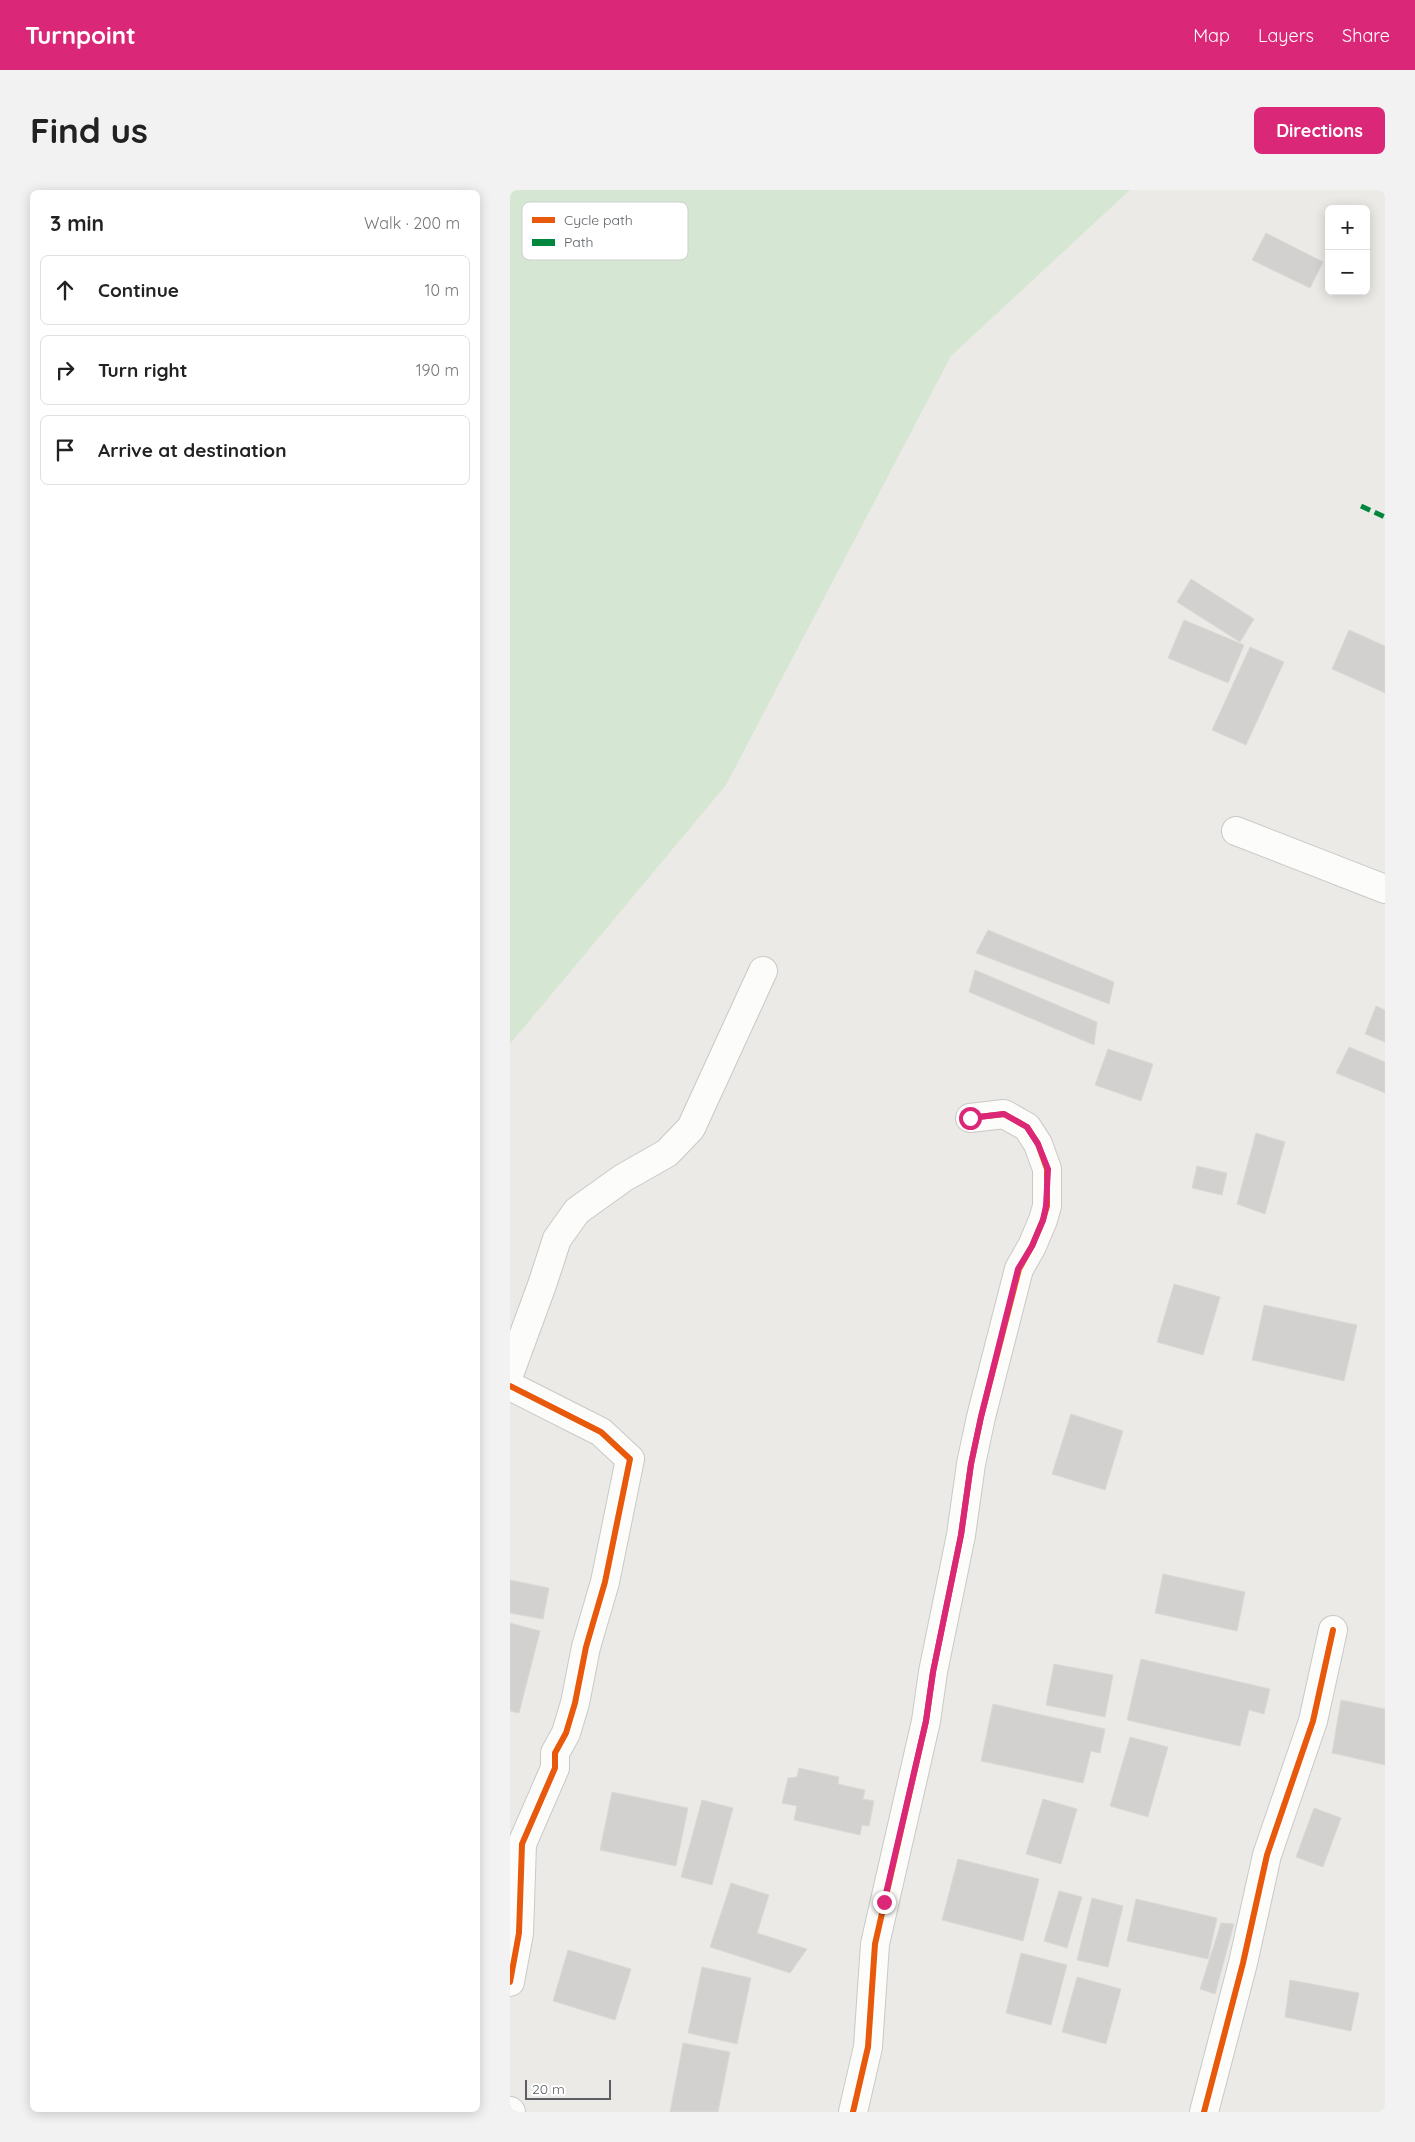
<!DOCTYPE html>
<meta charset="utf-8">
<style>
:root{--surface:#fff;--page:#f2f2f2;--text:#222;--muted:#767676;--line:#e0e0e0;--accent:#db2777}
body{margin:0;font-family:Quicksand,sans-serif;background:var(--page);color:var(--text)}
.controls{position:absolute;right:15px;top:15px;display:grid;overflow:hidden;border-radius:8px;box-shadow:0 2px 12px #0003}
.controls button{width:45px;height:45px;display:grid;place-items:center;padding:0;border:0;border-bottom:1px solid var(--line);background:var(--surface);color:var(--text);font:25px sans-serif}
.scale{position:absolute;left:15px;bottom:12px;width:86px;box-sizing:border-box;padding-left:5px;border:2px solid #5c6064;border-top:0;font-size:14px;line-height:18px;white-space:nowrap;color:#5c6064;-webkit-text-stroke:4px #fff;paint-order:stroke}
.stop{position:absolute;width:15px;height:15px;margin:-11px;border:4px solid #db2777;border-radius:50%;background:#fff}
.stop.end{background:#db2777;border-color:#fff;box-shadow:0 1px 5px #0008}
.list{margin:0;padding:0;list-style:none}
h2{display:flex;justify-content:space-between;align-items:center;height:65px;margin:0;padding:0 20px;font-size:21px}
h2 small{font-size:16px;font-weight:400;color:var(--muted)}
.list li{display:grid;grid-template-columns:32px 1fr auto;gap:15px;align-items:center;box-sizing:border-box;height:70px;margin:0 10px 10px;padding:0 10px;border:1px solid var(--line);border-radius:8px}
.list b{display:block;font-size:19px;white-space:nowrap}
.list em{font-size:16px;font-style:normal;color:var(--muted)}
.icon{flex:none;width:28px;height:28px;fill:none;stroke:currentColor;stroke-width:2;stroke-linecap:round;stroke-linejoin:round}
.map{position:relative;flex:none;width:875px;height:1922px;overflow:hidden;border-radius:8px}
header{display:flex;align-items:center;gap:30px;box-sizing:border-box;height:70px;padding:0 25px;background:var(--accent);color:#fff}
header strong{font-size:24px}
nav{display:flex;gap:28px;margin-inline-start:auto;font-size:18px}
.intro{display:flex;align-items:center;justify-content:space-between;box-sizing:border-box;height:120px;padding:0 30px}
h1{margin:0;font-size:35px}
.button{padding:12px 22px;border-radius:8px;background:var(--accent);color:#fff;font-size:18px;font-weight:700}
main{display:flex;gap:30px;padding:0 30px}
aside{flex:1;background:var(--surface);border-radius:8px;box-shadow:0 2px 12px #0003}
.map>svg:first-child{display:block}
.green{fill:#d5e7d2}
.building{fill:#d3d1cf;stroke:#dbd9d5}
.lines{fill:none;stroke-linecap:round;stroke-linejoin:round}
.minor-casing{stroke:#c8c9c8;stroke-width:30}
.minor{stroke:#fcfcfb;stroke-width:28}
.quiet{stroke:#00873e;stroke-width:5;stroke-dasharray:10 5;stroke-linecap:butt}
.cycleway-casing{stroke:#fff;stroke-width:9}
.cycleway{stroke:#e8590c;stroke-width:6}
.route{stroke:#db2777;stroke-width:6}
.key{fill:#fff;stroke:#cecfd0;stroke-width:1}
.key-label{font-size:14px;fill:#5c6064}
</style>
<header>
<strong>Turnpoint</strong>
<nav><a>Map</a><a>Layers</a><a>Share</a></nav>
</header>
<div class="intro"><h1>Find us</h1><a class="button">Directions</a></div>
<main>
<aside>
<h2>3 min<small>Walk · 200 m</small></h2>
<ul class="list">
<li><svg class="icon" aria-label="ahead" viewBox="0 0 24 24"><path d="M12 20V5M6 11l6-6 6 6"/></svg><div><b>Continue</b></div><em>10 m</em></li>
<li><svg class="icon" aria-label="right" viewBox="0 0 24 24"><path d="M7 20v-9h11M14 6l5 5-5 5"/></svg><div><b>Turn right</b></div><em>190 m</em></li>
<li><svg class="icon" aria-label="arrive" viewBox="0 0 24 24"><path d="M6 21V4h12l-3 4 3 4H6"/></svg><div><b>Arrive at destination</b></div></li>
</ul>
</aside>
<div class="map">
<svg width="875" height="1922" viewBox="0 0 875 1922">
<rect width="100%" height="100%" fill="#eceae6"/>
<path class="green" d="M0 0H620L441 166 216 595 0 854Z"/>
<path class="building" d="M756 43 813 72 800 98 742 70Z
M681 389 744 429 730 452 667 412Z
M674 430 734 455 718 493 658 468Z
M839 440 875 456V503L822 479Z
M740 457 774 472 736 555 702 540Z
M478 740 604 792 599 814 466 763Z
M465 780 587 832 584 855 459 802Z
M866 816 875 820V852L855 844Z
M839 857 875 872V903L826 883Z
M598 859 643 874 631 911 585 895Z
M746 943 775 952 755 1024 727 1014Z
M687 976 717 983 712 1005 682 998Z
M664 1094 710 1107 693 1165 647 1152Z
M754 1115 847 1135 834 1191 742 1170Z
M561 1224 613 1241 595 1300 542 1284Z
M653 1384 735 1402 727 1441 645 1423Z
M0 1390 39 1398 33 1429 0 1423Z
M0 1433 30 1441 9 1523 0 1521Z
M631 1469 760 1499 754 1524 739 1520 730 1556 617 1530Z
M544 1474 603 1485 595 1527 536 1515Z
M831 1510 875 1519V1575L822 1563Z
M483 1514 595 1539 590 1563 581 1561 573 1593 471 1571Z
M620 1547 658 1557 638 1627 600 1616Z
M289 1578 329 1587 328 1594 355 1600 353 1609 364 1611 359 1636 352 1635 350 1645 284 1630 287 1616 272 1613 278 1588 287 1587Z
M102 1602 178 1618 166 1676 90 1660Z
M533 1609 567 1619 551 1674 516 1664Z
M192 1610 223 1618 202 1695 171 1687Z
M804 1618 831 1628 813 1677 786 1667Z
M448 1669 529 1689 513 1751 432 1730Z
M221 1693 259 1705 247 1743 297 1759 280 1783 200 1757Z
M549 1701 572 1707 557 1758 534 1751Z
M582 1708 613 1716 598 1777 567 1770Z
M626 1709 707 1728 698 1769 617 1751Z
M711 1733 724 1734 705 1804 690 1799Z
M58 1760 121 1779 105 1830 43 1811Z
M511 1763 557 1775 541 1835 496 1823Z
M192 1777 241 1788 227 1854 178 1843Z
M567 1787 611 1799 596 1854 552 1842Z
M780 1790 849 1803 841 1841 775 1827Z
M173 1853 220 1862 208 1922H160Z"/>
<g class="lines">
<g class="minor-casing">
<path id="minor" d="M726 641 875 699
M0 1182 32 1095 47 1049 67 1021 113 988 157 963 181 938 253 781
M0 1196 91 1242 120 1269 95 1392 76 1457 65 1513 56 1543 45 1563V1578L12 1654 9 1743 0 1792
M0 1921 1 1922
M343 1922 358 1857 365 1754 416 1531 423 1482 451 1345 461 1274 471 1227 509 1079 522 1056 533 1030 537 1016V979L528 954 517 937 494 924 460 928
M694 1922 733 1773 757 1665 803 1531 823 1440"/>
</g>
<use href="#minor" class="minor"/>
<path class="quiet" d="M851 316 875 327"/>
<g class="cycleway-casing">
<path id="cycleway" d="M0 1196 91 1242 120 1269 95 1392 76 1457 65 1513 56 1543 45 1563V1578L12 1654 9 1743 0 1792
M343 1922 358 1857 365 1754 416 1531 423 1482 451 1345 461 1274 471 1227 509 1079 522 1056 533 1030 537 1016V979L528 954 517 937 494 924 460 928
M694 1922 733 1773 757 1665 803 1531 823 1440"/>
</g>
<use href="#cycleway" class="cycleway"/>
</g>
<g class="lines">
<path class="route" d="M374 1712 416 1531 423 1482 451 1345 461 1274 471 1227 508 1079 522 1056 533 1030 536 1016 538 979 528 954 517 937 494 924 460 928"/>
</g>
<rect x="12" y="12" width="166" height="58" rx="8" class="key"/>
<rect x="22" y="27" width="23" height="6" fill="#e8590c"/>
<rect x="22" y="49" width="23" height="7" fill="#00873e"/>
<g class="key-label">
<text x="54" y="35">Cycle path</text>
<text x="54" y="57">Path</text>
</g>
</svg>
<div class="controls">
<button>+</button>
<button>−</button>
</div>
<div class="scale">20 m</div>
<div class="stop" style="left:460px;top:928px"></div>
<div class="stop end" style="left:374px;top:1712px"></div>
</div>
</main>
